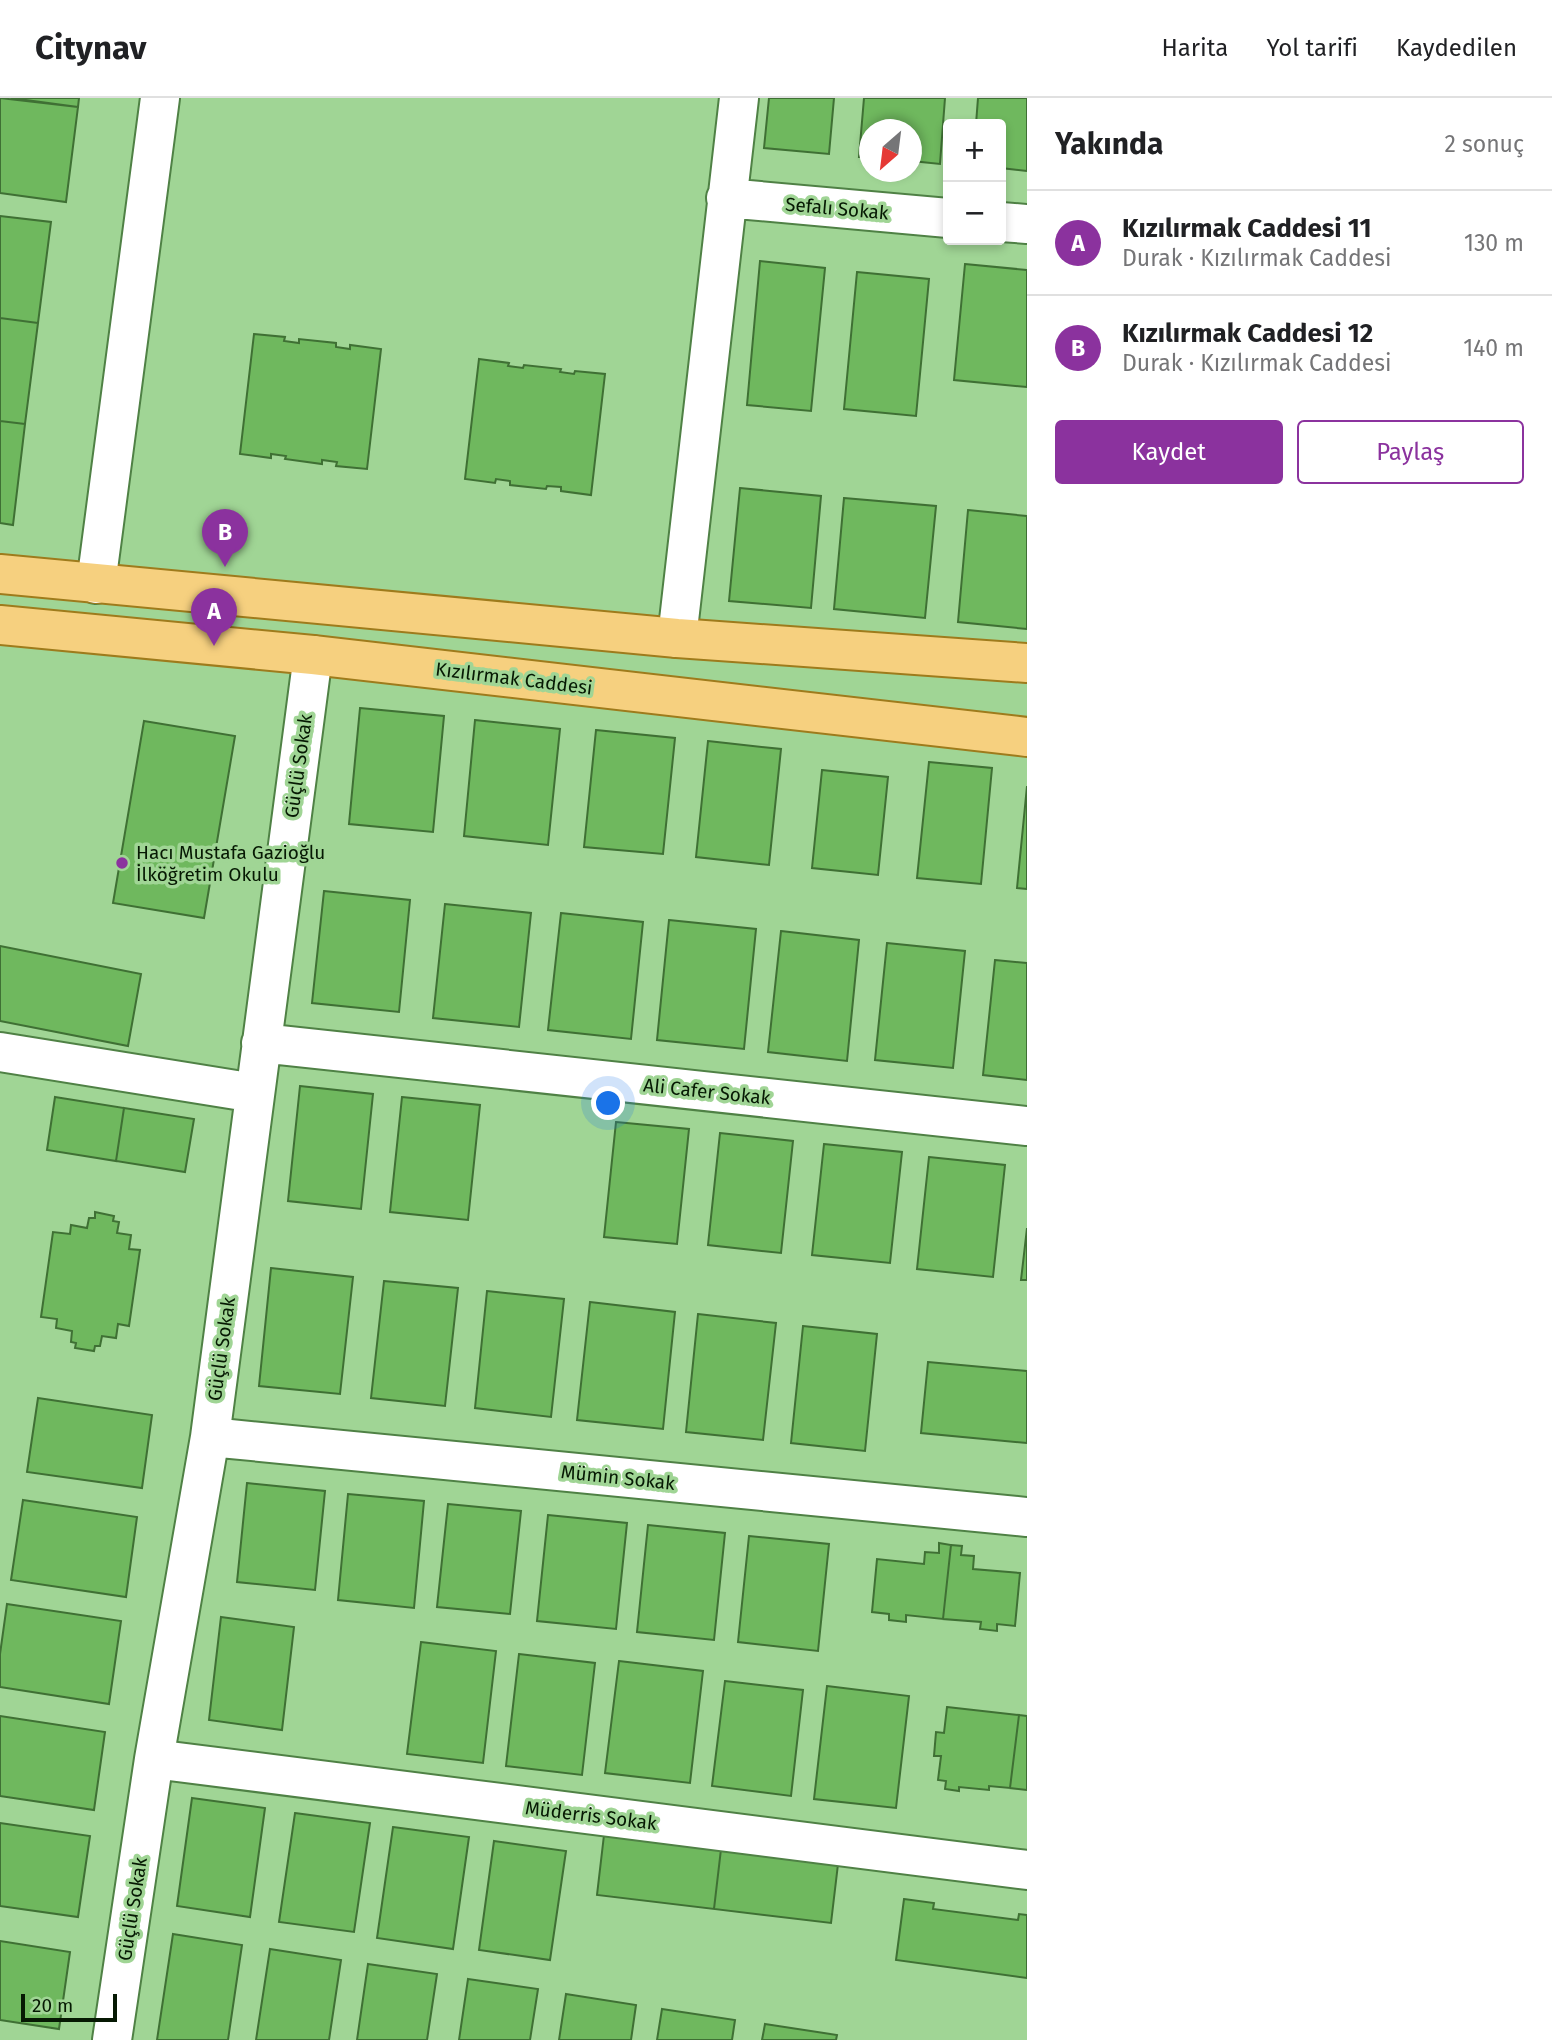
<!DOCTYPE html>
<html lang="tr">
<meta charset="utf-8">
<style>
:root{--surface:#fff;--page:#f6f6f6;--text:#202124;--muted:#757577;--line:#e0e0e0;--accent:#8b329e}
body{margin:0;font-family:"Fira Sans",sans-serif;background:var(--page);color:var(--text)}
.controls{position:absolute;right:21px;top:21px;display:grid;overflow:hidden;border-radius:7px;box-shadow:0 4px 10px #0003}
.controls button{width:63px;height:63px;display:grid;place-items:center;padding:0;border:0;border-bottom:2px solid var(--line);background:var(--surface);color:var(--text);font:35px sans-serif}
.compass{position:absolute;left:859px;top:21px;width:63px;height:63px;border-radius:50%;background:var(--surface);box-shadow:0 4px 10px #0003;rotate:208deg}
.scale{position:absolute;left:21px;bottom:18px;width:96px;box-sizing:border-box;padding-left:7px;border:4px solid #061903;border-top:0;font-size:19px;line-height:24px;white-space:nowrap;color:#061903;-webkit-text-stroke:5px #a0d595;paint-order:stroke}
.you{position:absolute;left:609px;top:1006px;width:24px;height:24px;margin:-18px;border:5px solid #fff;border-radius:50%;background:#1a73e8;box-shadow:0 0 0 10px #1a73e833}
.badge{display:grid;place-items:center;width:46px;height:46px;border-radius:50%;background:var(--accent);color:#fff;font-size:23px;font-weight:700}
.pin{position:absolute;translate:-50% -58px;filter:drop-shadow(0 2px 4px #0008)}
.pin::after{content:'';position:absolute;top:37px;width:24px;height:21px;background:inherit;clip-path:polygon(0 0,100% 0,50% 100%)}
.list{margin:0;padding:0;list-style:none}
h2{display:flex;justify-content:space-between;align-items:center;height:91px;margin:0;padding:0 28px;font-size:30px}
h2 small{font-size:23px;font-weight:400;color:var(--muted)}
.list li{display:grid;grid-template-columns:46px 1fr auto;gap:21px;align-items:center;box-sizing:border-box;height:105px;padding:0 28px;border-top:2px solid var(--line)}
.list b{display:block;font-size:26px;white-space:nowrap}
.list p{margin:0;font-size:23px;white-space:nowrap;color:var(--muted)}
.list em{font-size:23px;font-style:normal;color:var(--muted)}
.actions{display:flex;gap:14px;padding:21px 28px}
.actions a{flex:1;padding:16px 0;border:2px solid var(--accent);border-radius:7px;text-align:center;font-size:24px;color:var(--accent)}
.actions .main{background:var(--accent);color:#fff}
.map{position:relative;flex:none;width:1027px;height:1942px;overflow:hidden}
header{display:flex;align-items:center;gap:42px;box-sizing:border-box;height:98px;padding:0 35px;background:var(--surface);border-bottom:2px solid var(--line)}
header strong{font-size:33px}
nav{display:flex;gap:38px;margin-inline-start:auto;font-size:24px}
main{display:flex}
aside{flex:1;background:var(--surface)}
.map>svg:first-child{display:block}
.building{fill:#6fb85e;stroke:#3f7034;stroke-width:2}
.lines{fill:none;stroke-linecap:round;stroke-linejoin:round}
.street-casing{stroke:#4f8145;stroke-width:42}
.primary-casing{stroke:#9e7b1c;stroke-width:42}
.street{stroke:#fff;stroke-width:38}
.primary{stroke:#f6d07f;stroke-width:38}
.poi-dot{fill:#8b329e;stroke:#a0d595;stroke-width:2.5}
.labels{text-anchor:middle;stroke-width:7;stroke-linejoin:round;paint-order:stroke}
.street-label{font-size:19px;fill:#061903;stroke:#a0d595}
.poi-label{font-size:19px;fill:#061903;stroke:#a0d595;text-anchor:start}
</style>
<header>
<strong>Citynav</strong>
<nav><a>Harita</a><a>Yol tarifi</a><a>Kaydedilen</a></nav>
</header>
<main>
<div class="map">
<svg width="1027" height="1942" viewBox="0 0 1027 1942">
<rect width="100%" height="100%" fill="#a0d595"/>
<path class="building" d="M0 0 78 9 66 104 0 95Z
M11 0H79L78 9Z
M769 0H834L829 56 764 50Z
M864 0H945L940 66 912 63V32H870V59H859Z
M978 0H1027V73L1001 70V26H976Z
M0 118 51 124 38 225 0 220Z
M760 163 825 170 811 313 747 307Z
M965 166 1027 172V289L954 282Z
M857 174 929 181 916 318 844 311Z
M0 220 38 225 25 326 0 323Z
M254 236 285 239 284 243 299 245V241L336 245V249L350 251V247L381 251 367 371 336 368 337 364 322 362V366L285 361 286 358 271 356V360L240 356Z
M479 261 509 265 508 268 523 270 524 267 561 271 560 274 574 276 575 273 605 276 591 397 561 393V389L547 388 546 391 510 387V383L496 381 495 385 465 381Z
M0 323 25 326 13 427 0 425Z
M740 390 821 398 811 510 729 503Z
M844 400 936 408 925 520 834 511Z
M968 412 1027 418V531L958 524Z
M360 610 444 618 433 734 349 726Z
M475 622 560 631 548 747 464 738Z
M144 623 235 638 204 820 113 805Z
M596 632 675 640 663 756 584 749Z
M708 643 781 651 769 767 696 759Z
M929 664 992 670 981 786 917 780Z
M822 672 888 679 878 777 812 770Z
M1027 688V791L1017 790Z
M324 793 410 802 399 914 312 905Z
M445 806 531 815 519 929 433 920Z
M561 815 643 824 631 941 548 932Z
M669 822 756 831 744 951 657 942Z
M781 833 859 842 847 963 768 954Z
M887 845 965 853 953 970 875 962Z
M0 848 141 876 128 948 0 923Z
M995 862 1027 865V982L983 977Z
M300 988 373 996 361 1111 288 1103Z
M55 999 124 1010 116 1063 47 1052Z
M402 999 480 1007 468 1122 390 1114Z
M124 1010 194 1021 185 1074 116 1063Z
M616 1024 689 1031 677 1146 604 1139Z
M720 1035 793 1043 781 1155 708 1147Z
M824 1046 902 1054 890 1165 812 1157Z
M929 1059 1005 1067 993 1179 917 1171Z
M95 1114 114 1118 113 1123 119 1124 117 1135 131 1137 129 1151 140 1152 129 1228 118 1226 116 1240 102 1238 100 1248H95L94 1253 75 1250 76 1245 71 1244 72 1233 56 1230 57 1221 41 1219 53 1134 70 1136 71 1127 87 1130 89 1120H95Z
M1027 1130V1182H1021Z
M271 1170 353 1179 340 1296 259 1288Z
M384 1183 458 1190 445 1308 371 1300Z
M487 1193 564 1201 551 1319 475 1310Z
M590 1204 675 1214 663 1331 577 1322Z
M698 1216 776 1225 763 1342 686 1334Z
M803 1228 877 1236 865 1353 791 1345Z
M928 1264 1027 1273V1345L921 1335Z
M38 1300 152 1317 142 1390 27 1374Z
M247 1385 325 1393 315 1492 237 1484Z
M348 1396 424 1403 414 1510 338 1502Z
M23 1402 137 1419 126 1499 11 1482Z
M448 1406 521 1413 510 1516 437 1509Z
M548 1417 627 1425 616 1531 537 1523Z
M648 1427 725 1435 714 1542 637 1534Z
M749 1438 829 1446 818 1553 738 1544Z
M939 1445 951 1447 943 1521 906 1517V1524L889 1522V1516L872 1514 877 1461 924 1466 925 1454 939 1455Z
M951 1447 962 1448 961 1457 974 1458 973 1471 1020 1475 1015 1528 997 1526V1533L980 1531 981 1524 943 1521Z
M7 1506 121 1523 109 1606 0 1589V1556Z
M221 1519 294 1529 282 1632 209 1622Z
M421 1544 496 1553 483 1665 407 1656Z
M519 1556 595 1565 582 1677 506 1668Z
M619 1563 703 1573 690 1685 605 1675Z
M725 1583 803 1592 791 1698 712 1688Z
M827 1588 909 1598 896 1710 814 1701Z
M947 1609 1019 1617 1010 1690 989 1688V1692L959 1689V1693L945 1691 946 1683 938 1682 941 1658H934L936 1634 944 1635Z
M1019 1617 1027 1618V1692L1010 1690Z
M0 1618 105 1634 94 1712 0 1698Z
M192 1700 265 1710 250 1819 177 1808Z
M295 1715 370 1725 354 1834 279 1824Z
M0 1725 90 1738 78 1819 0 1808Z
M393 1729 469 1739 453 1851 377 1840Z
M604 1737 721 1751 714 1811 597 1797Z
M494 1743 566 1753 550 1862 479 1852Z
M721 1751 838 1766 831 1825 714 1811Z
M904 1801 934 1805 933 1811 1018 1822 1019 1816 1027 1817V1880L896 1862Z
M173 1836 242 1847 228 1942H157Z
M0 1843 70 1854 59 1931 0 1922Z
M270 1851 341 1862 329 1942H256Z
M368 1866 437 1876 427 1942H357Z
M468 1881 538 1891 530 1942H459Z
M566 1896 636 1907 631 1942H559Z
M662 1911 735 1922 732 1942H657Z
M765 1926 837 1937 836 1942H762Z"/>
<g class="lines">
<g class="street-casing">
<path id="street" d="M726 100 948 120
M1001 124 1027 126
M96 486 160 0
M677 540 739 0
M261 945 1027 1028
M0 954 255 995
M210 1339 1027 1419
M154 1661 1027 1772
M112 1942 154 1661 210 1339 313 557"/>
</g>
<g class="primary-casing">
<path id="primary" d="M0 476 677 540 1027 565
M0 527 313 557 1027 639"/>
</g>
<use href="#street" class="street"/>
<use href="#primary" class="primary"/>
</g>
<circle class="poi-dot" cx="122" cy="765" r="7"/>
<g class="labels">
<g class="street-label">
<text transform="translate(837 110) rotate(5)" y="7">Sefalı Sokak</text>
<text transform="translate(514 580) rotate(7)" y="7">Kızılırmak Caddesi</text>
<text transform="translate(298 668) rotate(-82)" y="7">Güçlü Sokak</text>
<text transform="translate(707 993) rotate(6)" y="7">Ali Cafer Sokak</text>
<text transform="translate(221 1251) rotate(-82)" y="7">Güçlü Sokak</text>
<text transform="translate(618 1379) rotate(6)" y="7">Mümin Sokak</text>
<text transform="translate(591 1717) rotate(7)" y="7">Müderris Sokak</text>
<text transform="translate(132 1811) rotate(-81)" y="7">Güçlü Sokak</text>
</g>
<g class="poi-label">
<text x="136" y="761">Hacı Mustafa Gazioğlu<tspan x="136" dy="22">İlköğretim Okulu</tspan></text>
</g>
</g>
</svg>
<div class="controls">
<button>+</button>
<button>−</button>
</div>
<svg class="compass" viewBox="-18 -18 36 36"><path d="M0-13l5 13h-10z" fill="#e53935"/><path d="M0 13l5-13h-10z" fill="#757577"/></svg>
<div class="scale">20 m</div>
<div class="you"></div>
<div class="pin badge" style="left:214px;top:548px">A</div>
<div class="pin badge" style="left:225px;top:469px">B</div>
</div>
<aside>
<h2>Yakında<small>2 sonuç</small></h2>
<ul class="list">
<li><span class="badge">A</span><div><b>Kızılırmak Caddesi 11</b><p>Durak · Kızılırmak Caddesi</p></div><em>130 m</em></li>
<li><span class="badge">B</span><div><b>Kızılırmak Caddesi 12</b><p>Durak · Kızılırmak Caddesi</p></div><em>140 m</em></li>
</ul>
<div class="actions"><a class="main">Kaydet</a><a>Paylaş</a></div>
</aside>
</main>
